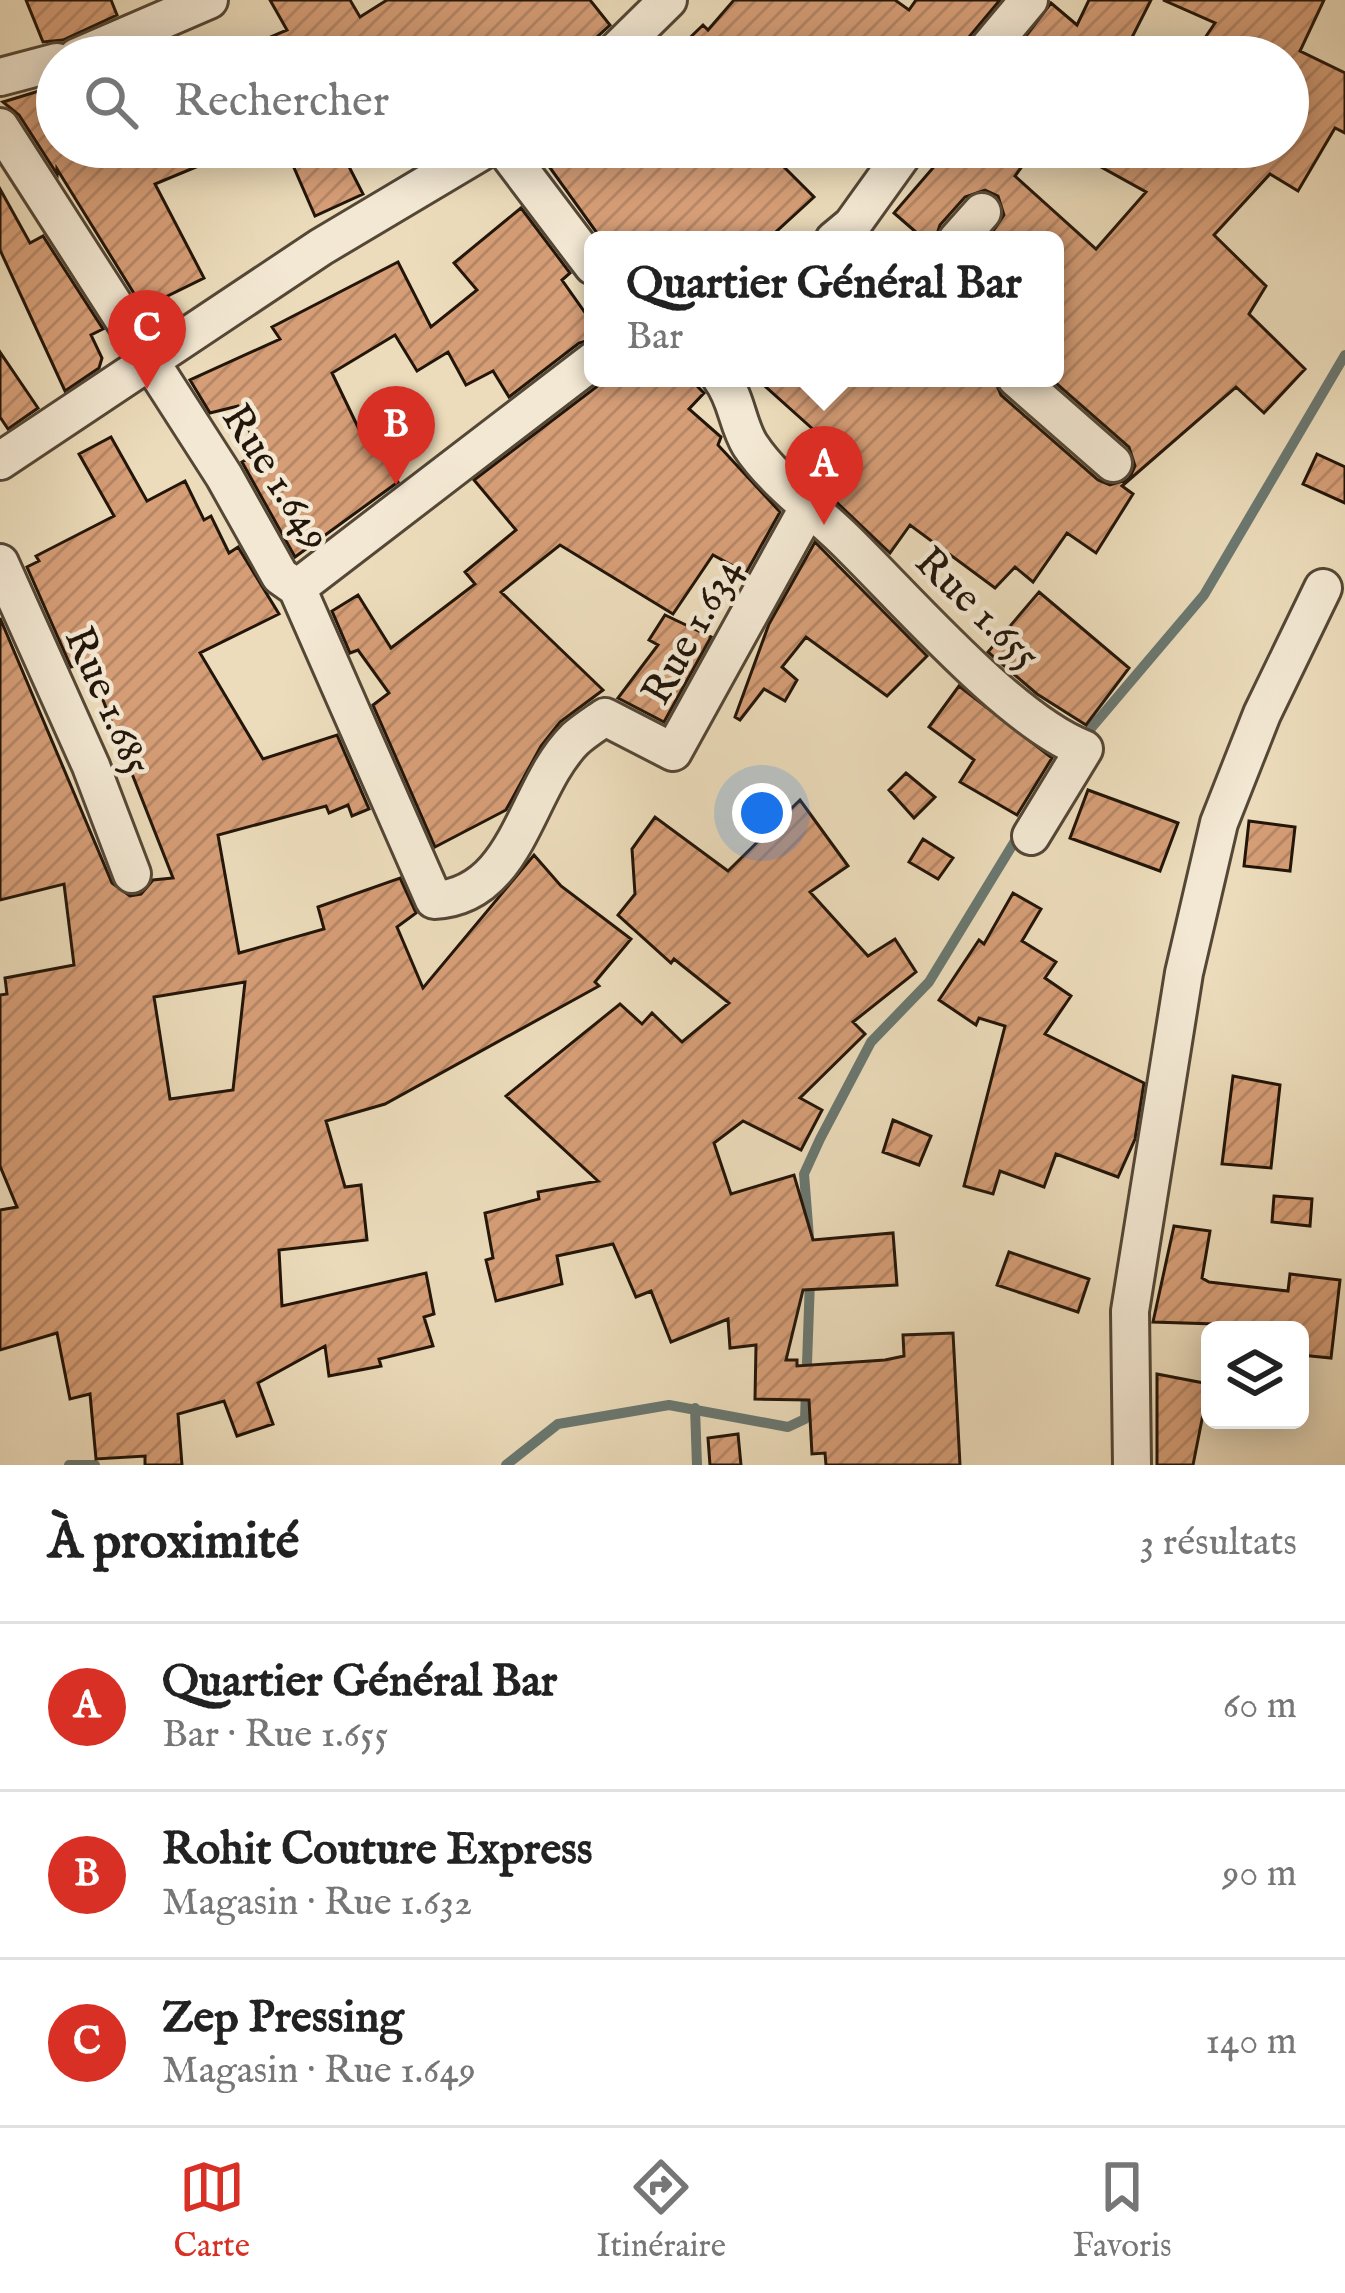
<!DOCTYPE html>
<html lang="fr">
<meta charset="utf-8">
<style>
:root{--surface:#fff;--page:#f2f2f2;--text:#222;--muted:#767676;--line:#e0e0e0;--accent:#d93025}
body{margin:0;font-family:"IM FELL English",serif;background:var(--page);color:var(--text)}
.controls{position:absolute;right:36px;bottom:36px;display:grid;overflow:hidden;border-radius:18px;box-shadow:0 6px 30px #0003}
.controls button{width:108px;height:108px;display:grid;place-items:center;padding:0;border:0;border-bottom:3px solid var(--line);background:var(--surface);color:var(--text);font:60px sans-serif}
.you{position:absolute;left:762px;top:813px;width:42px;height:42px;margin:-30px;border:9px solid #fff;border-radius:50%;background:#1a73e8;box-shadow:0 0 0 18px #1a73e833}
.badge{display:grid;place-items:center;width:78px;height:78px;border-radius:50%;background:var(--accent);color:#fff;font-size:39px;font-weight:700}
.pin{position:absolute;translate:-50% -99px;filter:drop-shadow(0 3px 6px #0008)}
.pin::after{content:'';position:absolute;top:63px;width:42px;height:36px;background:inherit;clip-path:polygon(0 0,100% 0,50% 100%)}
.popup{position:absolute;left:584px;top:231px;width:480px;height:156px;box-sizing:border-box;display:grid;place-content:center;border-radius:18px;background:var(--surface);filter:drop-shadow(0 3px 9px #0005);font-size:39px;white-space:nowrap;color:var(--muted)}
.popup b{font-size:45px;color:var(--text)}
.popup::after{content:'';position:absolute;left:50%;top:100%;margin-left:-24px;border:24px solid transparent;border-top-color:var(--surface)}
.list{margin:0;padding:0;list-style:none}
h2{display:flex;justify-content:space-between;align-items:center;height:156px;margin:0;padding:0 48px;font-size:51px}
h2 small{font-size:39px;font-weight:400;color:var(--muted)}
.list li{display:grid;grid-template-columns:78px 1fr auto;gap:36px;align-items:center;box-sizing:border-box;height:168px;padding:0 48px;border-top:3px solid var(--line)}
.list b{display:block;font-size:45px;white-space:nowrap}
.list p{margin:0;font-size:39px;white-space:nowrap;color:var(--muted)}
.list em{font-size:39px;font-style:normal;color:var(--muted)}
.icon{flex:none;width:66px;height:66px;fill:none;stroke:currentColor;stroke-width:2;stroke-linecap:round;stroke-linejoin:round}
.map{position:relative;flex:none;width:1345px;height:1465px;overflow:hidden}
.search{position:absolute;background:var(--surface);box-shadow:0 6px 30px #0003;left:36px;right:36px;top:36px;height:132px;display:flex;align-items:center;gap:30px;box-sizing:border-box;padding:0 42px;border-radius:66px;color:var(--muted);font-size:45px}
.sheet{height:660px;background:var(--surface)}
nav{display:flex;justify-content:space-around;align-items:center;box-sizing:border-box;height:168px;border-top:3px solid var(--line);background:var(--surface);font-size:33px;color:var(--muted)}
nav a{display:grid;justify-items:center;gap:6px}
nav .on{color:var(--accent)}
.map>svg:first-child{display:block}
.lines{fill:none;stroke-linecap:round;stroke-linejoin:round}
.stream{stroke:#6a7871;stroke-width:10}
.building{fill:url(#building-hatch);stroke:#221509;stroke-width:3;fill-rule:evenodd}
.minor-casing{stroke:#544736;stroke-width:42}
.minor{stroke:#f3e8d3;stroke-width:36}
.labels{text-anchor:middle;stroke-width:9;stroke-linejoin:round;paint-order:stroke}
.street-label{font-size:42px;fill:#221509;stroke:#f3e8d3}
</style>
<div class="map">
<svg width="1345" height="1465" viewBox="0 0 1345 1465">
<defs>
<pattern id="building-hatch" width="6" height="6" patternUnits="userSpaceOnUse" patternTransform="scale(3)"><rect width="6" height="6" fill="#d69e77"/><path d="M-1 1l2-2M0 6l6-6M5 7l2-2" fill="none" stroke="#b78766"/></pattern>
</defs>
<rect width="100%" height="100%" fill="#ecdcbb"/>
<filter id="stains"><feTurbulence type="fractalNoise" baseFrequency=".00167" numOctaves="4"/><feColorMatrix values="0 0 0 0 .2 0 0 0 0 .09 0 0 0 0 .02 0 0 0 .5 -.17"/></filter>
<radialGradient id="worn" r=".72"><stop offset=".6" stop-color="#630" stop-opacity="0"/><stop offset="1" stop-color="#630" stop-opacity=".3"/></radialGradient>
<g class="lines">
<path class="stream" d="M1081 740 1204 595 1345 355
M809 1238 804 1174 820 1139 871 1042 929 982 1021 831
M695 1408 697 1465
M69 1465H95
M506 1465 558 1424 669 1405 788 1427 805 1419 810 1280"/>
</g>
<path class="building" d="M26 0H111L117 15 63 40 43 42Z
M270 0H350L360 17 387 0H590L610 25 575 57H224L287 30Z
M734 0H895L909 10 916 0H1000L964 43 959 57H670L703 25 708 30Z
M1089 0H1151L1122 57H1010L1051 3 1077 25Z
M1163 0H1324L1300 51 1345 73V133L1335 128 1298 191 1270 174 1214 235 1266 286 1249 314 1305 369 1264 413 1236 387 1122 486 1133 494 1096 553 1067 533 1033 582 1015 567 995 588 910 525 890 553 791 459 816 432 756 378H994L1001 395 1098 480 1110 485 1129 479 1135 466 1129 447 1050 378H1055V240H987L1004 215 998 196 985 190 965 197 940 225 935 240H925L894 213 951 147H1036L1015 176 1096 249 1146 192 1065 147H1288V57H1192L1215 23Z
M52 87 57 97V147H82L90 163 118 147H244L155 184 204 278 143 308 57 169V174L19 115 3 102Z
M285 147H339L363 194 315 216Z
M535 147H804L784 167 814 197 767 240H602Z
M0 189 30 243 43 236 103 329 91 335 102 358 99 368 65 391 0 250Z
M521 208 570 273 562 280 593 324V339L579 343 509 397 493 371 466 385 448 352 417 371 395 335 332 373 367 446 374 441 398 482 295 557 242 462 259 452 238 406 210 413 190 380 280 339 272 327 398 262 431 327 477 290 454 263Z
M0 352 38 408 8 429 0 417Z
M608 378H689L704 393 689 409 721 437 718 445 780 512 746 573 713 555 673 614 560 545 501 592 603 690 560 722 541 746 506 810 435 847 373 705 389 693 358 650 350 653 332 611 358 595 391 648 475 584 465 572 516 530 474 480Z
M111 437 147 501 185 481 204 520 211 516 229 553 238 547 279 614 200 653 263 759 337 735 369 809 352 816 348 805 329 813 326 806 218 835 239 953 324 929 318 907 400 878 416 913 397 927 423 988 534 855 561 886 631 939 595 982 599 986 385 1104 326 1121 345 1187 361 1185 367 1240 279 1250 282 1306 426 1273 434 1314 424 1317 433 1346 379 1359 381 1366 329 1376 325 1346 258 1383 273 1424 237 1436 224 1401 178 1414 182 1465H145V1456L96 1459 90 1394 70 1399 57 1333 0 1350V1210L17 1207 0 1166V995L7 994 5 978 74 965 64 884 0 900V618L112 883 130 896 141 894 153 880 173 878 88 662 71 667 27 567 39 561 36 556 114 516 79 454ZM245 982 233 1090 170 1099 154 997Z
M1317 454 1345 467V503L1303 484Z
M815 542 927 656 887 696 806 637 782 667 797 680 785 701 764 689 740 720 735 717 769 624Z
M1039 592 1129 668 1086 725 1037 694 988 652Z
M665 615 711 637 664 722 618 698 658 645 649 640Z
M959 686 1052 758 1017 815 960 782 974 760 929 727Z
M906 773 935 797 914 818 889 790Z
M1088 790 1178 823 1160 871 1070 838Z
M800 800 848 866 810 892 868 956 895 939 916 972 853 1022 865 1034 800 1098 822 1110 801 1150 743 1121 714 1143 731 1194 794 1175 813 1240 893 1233 897 1285 803 1290 786 1360H797V1366L885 1360 904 1356 903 1335 953 1333 960 1465H826L825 1453 812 1454 809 1400 755 1399 756 1345 730 1348 728 1319 671 1342 651 1291 636 1297 613 1244 557 1256 562 1284 496 1301 486 1260 493 1258 485 1213 539 1199 538 1192 598 1181 506 1096 620 1004 642 1024 652 1013 682 1042 729 1003 674 959 671 963 618 915 635 894 632 849 655 817 728 871Z
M1249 821 1295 827 1290 871 1244 866Z
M923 839 953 858 938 879 909 862Z
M1013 893 1041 909 1022 941 1056 962 1045 978 1071 996 1045 1034 1144 1083 1135 1139 1118 1177 1056 1154 1044 1187 1000 1171 993 1194 964 1186 1005 1026 979 1018 976 1025 939 1000 979 940 984 944Z
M1233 1076 1280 1085 1271 1168 1222 1164Z
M893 1120 931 1136 919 1165 883 1152Z
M1274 1196 1312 1199 1310 1226 1272 1222Z
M1174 1226 1210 1231 1202 1278 1209 1282 1288 1291 1290 1274 1340 1280 1331 1358 1300 1355V1330H1214L1215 1324 1153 1322Z
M1009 1252 1089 1279 1078 1312 997 1285Z
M1157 1374 1209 1384 1193 1465H1157Z
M738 1434 741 1465H710L708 1438Z"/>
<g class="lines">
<g class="minor-casing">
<path id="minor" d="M77 57 209 0
M610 57 668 0
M981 57 1029 0
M0 77 57 62
M0 127 224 476 280 576 297 588 434 900C519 896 525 788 575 739 584 731 595 724 605 717L673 752 809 506
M503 147 593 266
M834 240 852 225 908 147
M957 240 982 212
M721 378C737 399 737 424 750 445 772 479 813 509 842 537 903 596 1010 721 1084 749L1031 836
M1016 378 1113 463
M0 461 321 247 489 147
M0 563 91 766 132 874
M297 588 593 361
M1132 1465 1130 1311 1184 973 1219 823 1262 714 1323 588"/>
</g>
<use href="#minor" class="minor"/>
</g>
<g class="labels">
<g class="street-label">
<text transform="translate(278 476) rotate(57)" y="15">Rue 1.649</text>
<text transform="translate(979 607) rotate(44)" y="15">Rue 1.655</text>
<text transform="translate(690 630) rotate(-61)" y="15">Rue 1.634</text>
<text transform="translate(110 700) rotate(66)" y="15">Rue 1.685</text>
</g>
</g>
<rect width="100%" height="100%" filter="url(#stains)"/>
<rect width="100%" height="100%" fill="url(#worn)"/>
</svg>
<div class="controls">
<button><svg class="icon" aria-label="layers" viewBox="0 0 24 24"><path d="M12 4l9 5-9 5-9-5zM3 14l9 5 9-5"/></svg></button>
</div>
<div class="you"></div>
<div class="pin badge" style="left:824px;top:525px">A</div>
<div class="popup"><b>Quartier Général Bar</b>Bar</div>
<div class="pin badge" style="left:396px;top:485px">B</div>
<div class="pin badge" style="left:147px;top:389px">C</div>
<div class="search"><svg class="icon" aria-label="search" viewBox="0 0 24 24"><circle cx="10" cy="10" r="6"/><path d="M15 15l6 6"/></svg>Rechercher</div>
</div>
<section class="sheet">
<h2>À proximité<small>3 résultats</small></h2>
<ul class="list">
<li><span class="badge">A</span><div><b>Quartier Général Bar</b><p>Bar · Rue 1.655</p></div><em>60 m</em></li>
<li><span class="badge">B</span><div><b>Rohit Couture Express</b><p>Magasin · Rue 1.632</p></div><em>90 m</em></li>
<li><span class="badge">C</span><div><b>Zep Pressing</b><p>Magasin · Rue 1.649</p></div><em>140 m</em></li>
</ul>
</section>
<nav>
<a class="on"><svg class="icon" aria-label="map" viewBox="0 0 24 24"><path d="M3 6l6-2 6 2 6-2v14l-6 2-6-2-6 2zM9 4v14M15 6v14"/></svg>Carte</a>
<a><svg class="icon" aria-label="directions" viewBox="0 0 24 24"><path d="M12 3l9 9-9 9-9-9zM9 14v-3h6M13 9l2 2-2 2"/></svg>Itinéraire</a>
<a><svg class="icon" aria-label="saved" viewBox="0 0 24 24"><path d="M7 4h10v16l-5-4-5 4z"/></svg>Favoris</a>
</nav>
